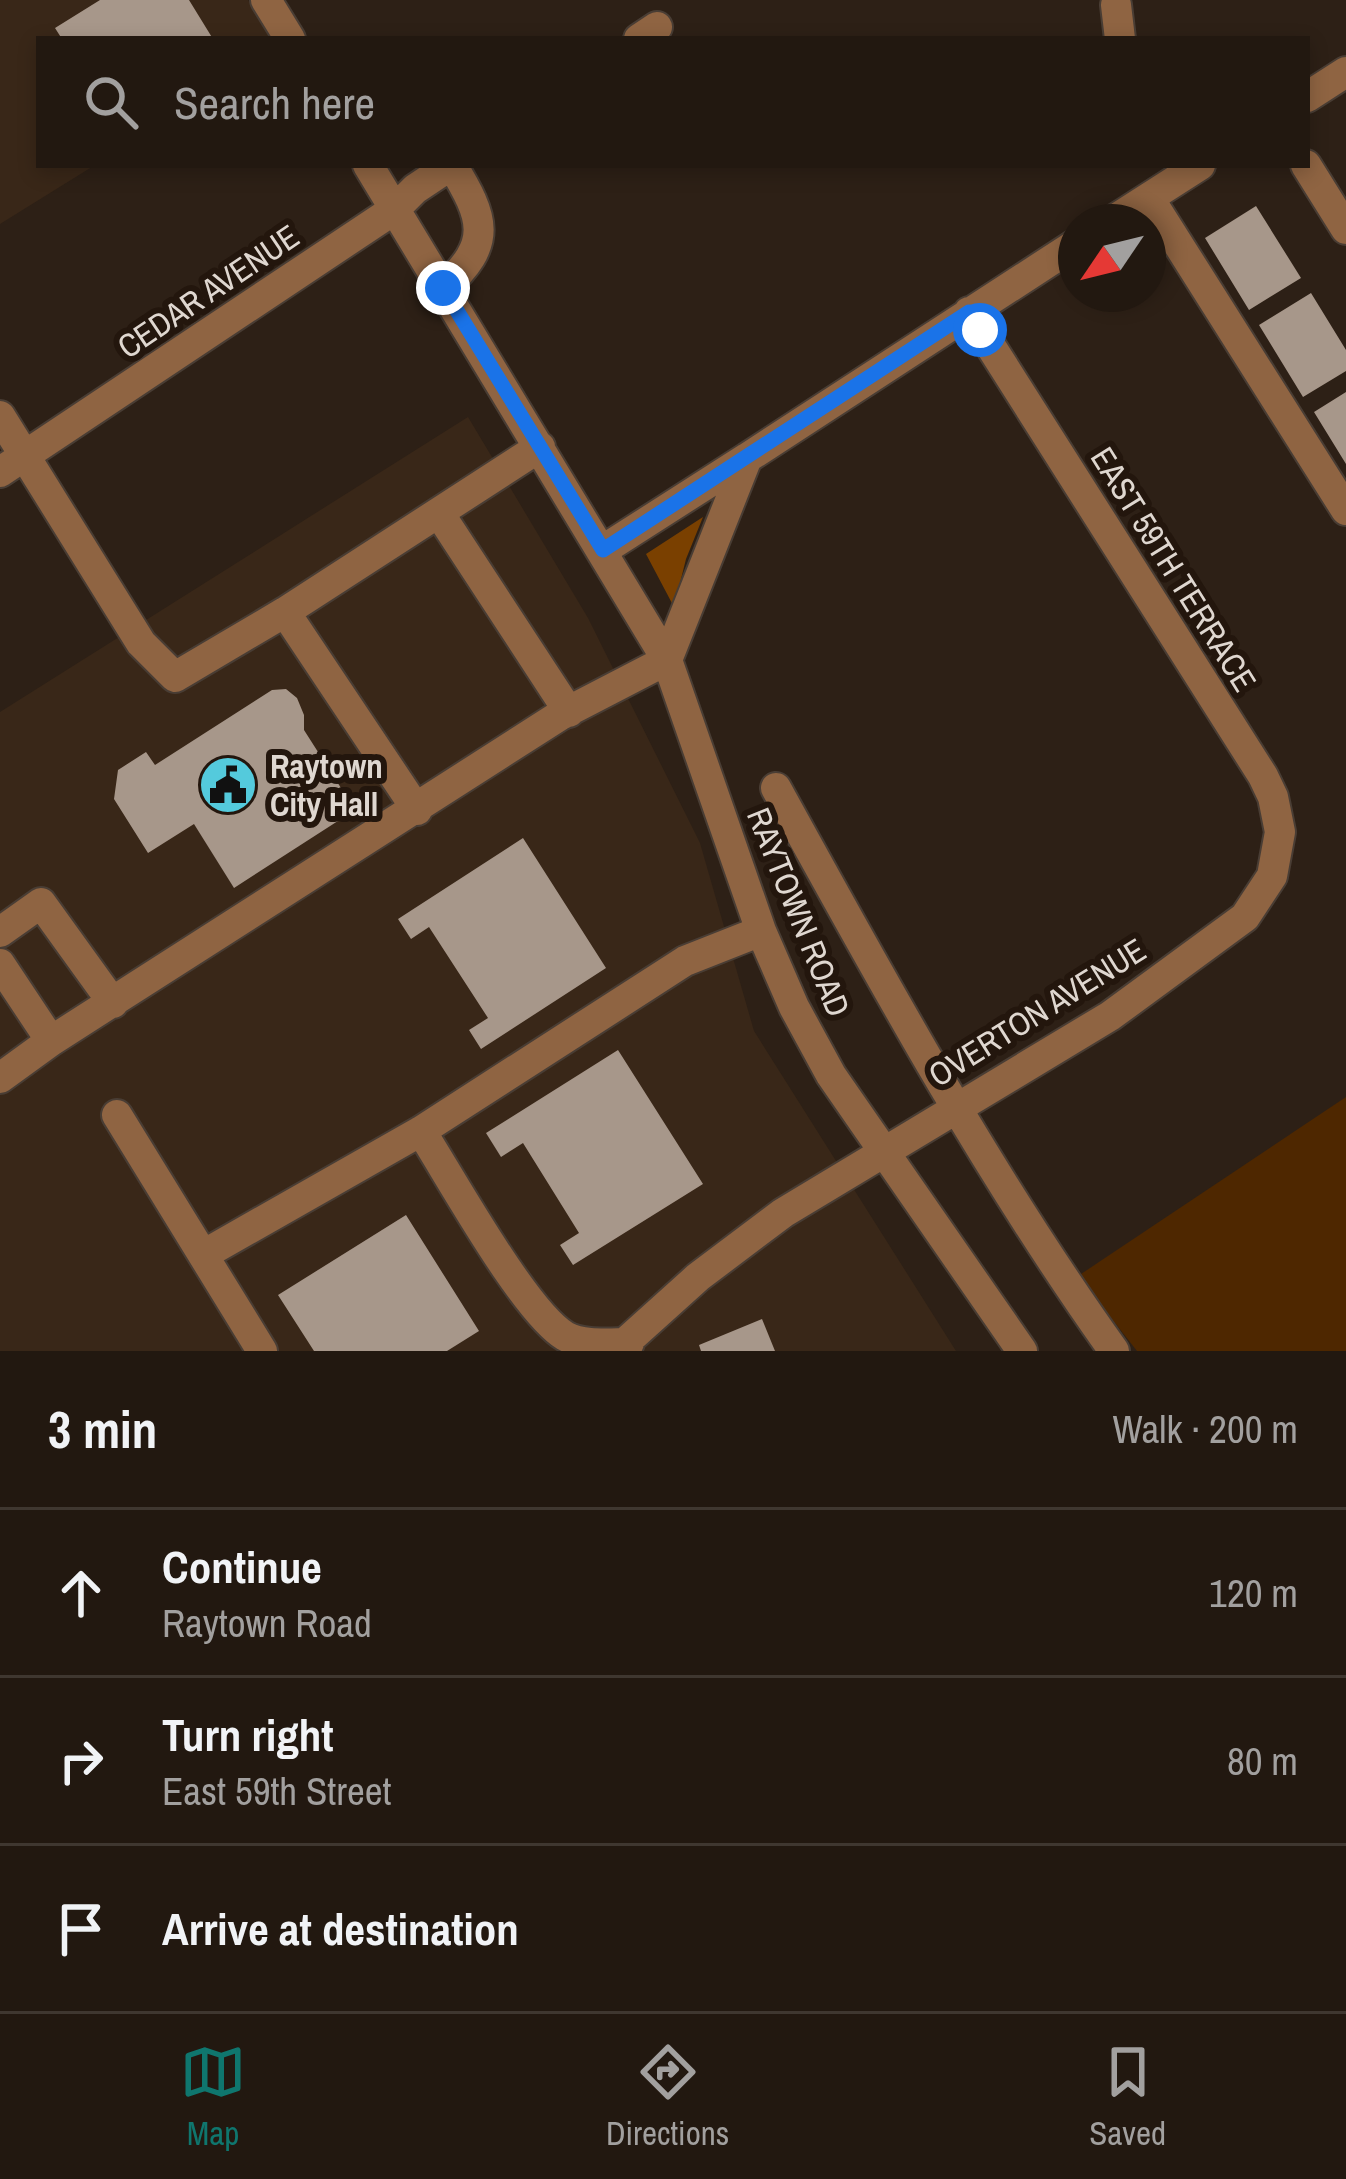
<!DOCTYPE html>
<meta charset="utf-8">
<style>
:root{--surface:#221810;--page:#2e251e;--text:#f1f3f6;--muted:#a2a09f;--line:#3f3730;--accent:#0f766e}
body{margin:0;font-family:"Archivo Narrow",sans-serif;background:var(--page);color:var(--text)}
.compass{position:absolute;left:1058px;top:204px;width:108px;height:108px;border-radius:50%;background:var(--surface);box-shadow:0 6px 18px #0003;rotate:235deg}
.stop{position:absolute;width:36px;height:36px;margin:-27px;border:9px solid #1a73e8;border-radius:50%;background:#fff}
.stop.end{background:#1a73e8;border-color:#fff;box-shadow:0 3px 12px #0008}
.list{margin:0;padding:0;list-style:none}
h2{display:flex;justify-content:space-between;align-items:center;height:156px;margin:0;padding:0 48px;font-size:51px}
h2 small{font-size:39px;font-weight:400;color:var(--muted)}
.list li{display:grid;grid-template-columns:78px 1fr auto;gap:36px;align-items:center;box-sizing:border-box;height:168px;padding:0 48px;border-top:3px solid var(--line)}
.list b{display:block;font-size:45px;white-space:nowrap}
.list p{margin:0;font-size:39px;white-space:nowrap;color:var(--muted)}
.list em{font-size:39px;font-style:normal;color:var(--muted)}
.icon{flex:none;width:66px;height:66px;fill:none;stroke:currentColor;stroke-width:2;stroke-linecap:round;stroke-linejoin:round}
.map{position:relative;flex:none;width:1346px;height:1351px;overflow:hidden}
.search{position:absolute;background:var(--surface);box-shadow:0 6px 18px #0003;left:36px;right:36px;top:36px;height:132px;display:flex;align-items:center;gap:30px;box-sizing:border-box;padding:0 42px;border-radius:0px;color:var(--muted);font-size:45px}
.sheet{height:660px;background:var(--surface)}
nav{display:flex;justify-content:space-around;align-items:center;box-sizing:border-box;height:168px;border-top:3px solid var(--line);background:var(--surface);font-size:33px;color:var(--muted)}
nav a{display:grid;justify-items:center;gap:6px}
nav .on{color:var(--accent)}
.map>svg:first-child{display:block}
.built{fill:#392718}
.green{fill:#4e2700}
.water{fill:#7a4000}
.building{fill:#a7978a}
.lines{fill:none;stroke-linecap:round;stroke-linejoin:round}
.minor-casing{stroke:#493d34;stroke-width:34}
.minor{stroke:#8f6442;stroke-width:30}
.route{stroke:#1a73e8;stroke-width:15}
.labels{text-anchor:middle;stroke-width:12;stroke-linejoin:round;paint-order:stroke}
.street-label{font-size:33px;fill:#dfd7d0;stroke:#23160d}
.poi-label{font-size:33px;font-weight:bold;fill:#dfd7d0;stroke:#23160d;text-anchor:start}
</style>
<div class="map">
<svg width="1346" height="1351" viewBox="0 0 1346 1351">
<rect width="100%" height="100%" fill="#2d2016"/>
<path class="built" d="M0 0H248L272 39H39V165H95L0 224Z
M468 417 588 618 700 843 754 1031 956 1351H0V712Z"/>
<path class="green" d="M1346 1097V1351H1137L1078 1276Z"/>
<path class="water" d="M703 517 686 559 674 607 646 554Z"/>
<path class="building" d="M100 0H189L213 39H62L55 28Z
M1256 206 1301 278 1249 310 1205 238Z
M1311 293 1346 350V371L1303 397 1259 325Z
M1346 392V464L1314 412Z
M286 689 297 698 304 715V730L355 810 234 888 194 824 148 853 114 799 118 770 146 752 155 765 272 690Z
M523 838 606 968 481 1049 469 1030 488 1018 429 927 411 939 398 919Z
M618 1050 703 1184 573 1265 560 1245 579 1233 523 1143 501 1157 486 1133Z
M406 1215 479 1331 447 1351H314L278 1295Z
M762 1319 775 1351H701L699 1345Z"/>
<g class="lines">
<g class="minor-casing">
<path id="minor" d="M266 0 290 39
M1116 5 1120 39
M639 39 657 27
M1307 97 1346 72
M368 165 667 660 761 931 794 1007 831 1075 1022 1351
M1306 165 1346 229
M1149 198 1346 510
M1111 222 1200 165
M443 288C494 243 484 218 452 165
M0 416 141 643 175 677 285 612 417 810
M0 472 395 209 415 189 451 165
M439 513 569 712
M603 550 747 458
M285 612 540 447
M667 660 747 458 1076 244
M776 788C881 979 987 1173 1114 1351
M0 932 41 903 113 1003
M0 964 51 1041 559 716 667 660
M0 1078 51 1041
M117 1115 262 1351
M421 1131C451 1178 524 1311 565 1336 583 1346 609 1343 629 1343L627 1346
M203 1255 421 1131 685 961 761 931
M616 1351 698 1277 783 1213 1110 1016 1245 917 1272 876 1280 832 1273 797 1263 776 969 312"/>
</g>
<use href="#minor" class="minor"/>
</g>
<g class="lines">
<path class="route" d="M443 288 603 550 969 312 980 330"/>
</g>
<defs>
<g id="civic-disc" transform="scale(3)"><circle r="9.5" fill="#54cadc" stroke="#23160d"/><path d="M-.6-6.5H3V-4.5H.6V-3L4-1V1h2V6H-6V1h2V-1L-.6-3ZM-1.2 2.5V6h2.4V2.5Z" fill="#111"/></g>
</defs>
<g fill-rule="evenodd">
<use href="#civic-disc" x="228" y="785"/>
</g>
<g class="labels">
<g class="street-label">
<text transform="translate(208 291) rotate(-34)" y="12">CEDAR AVENUE</text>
<text transform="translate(1174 569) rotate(58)" y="12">EAST 59TH TERRACE</text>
<text transform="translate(799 912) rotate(68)" y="12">RAYTOWN ROAD</text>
<text transform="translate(1037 1012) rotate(-32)" y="12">OVERTON AVENUE</text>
</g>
<g class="poi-label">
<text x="270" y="778">Raytown<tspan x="270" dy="38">City Hall</tspan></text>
</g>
</g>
</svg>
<svg class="compass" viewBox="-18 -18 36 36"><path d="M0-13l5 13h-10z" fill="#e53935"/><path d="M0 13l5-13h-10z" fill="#a2a09f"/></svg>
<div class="stop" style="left:980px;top:330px"></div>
<div class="stop end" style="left:443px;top:288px"></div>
<div class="search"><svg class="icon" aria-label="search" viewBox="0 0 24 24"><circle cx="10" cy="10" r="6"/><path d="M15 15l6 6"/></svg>Search here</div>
</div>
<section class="sheet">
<h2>3 min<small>Walk · 200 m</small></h2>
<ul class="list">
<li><svg class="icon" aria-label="ahead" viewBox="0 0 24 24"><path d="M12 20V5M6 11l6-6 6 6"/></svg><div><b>Continue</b><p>Raytown Road</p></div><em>120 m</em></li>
<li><svg class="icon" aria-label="right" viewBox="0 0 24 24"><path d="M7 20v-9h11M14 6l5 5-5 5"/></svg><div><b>Turn right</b><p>East 59th Street</p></div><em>80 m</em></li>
<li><svg class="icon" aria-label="arrive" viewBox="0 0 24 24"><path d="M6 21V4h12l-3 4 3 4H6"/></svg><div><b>Arrive at destination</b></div></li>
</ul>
</section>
<nav>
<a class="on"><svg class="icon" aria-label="map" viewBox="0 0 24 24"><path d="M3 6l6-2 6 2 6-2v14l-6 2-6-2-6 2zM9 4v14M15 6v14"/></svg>Map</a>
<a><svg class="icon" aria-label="directions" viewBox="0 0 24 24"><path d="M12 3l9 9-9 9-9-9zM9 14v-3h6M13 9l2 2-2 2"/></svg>Directions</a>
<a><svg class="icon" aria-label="saved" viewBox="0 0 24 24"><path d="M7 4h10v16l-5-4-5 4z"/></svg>Saved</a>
</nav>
